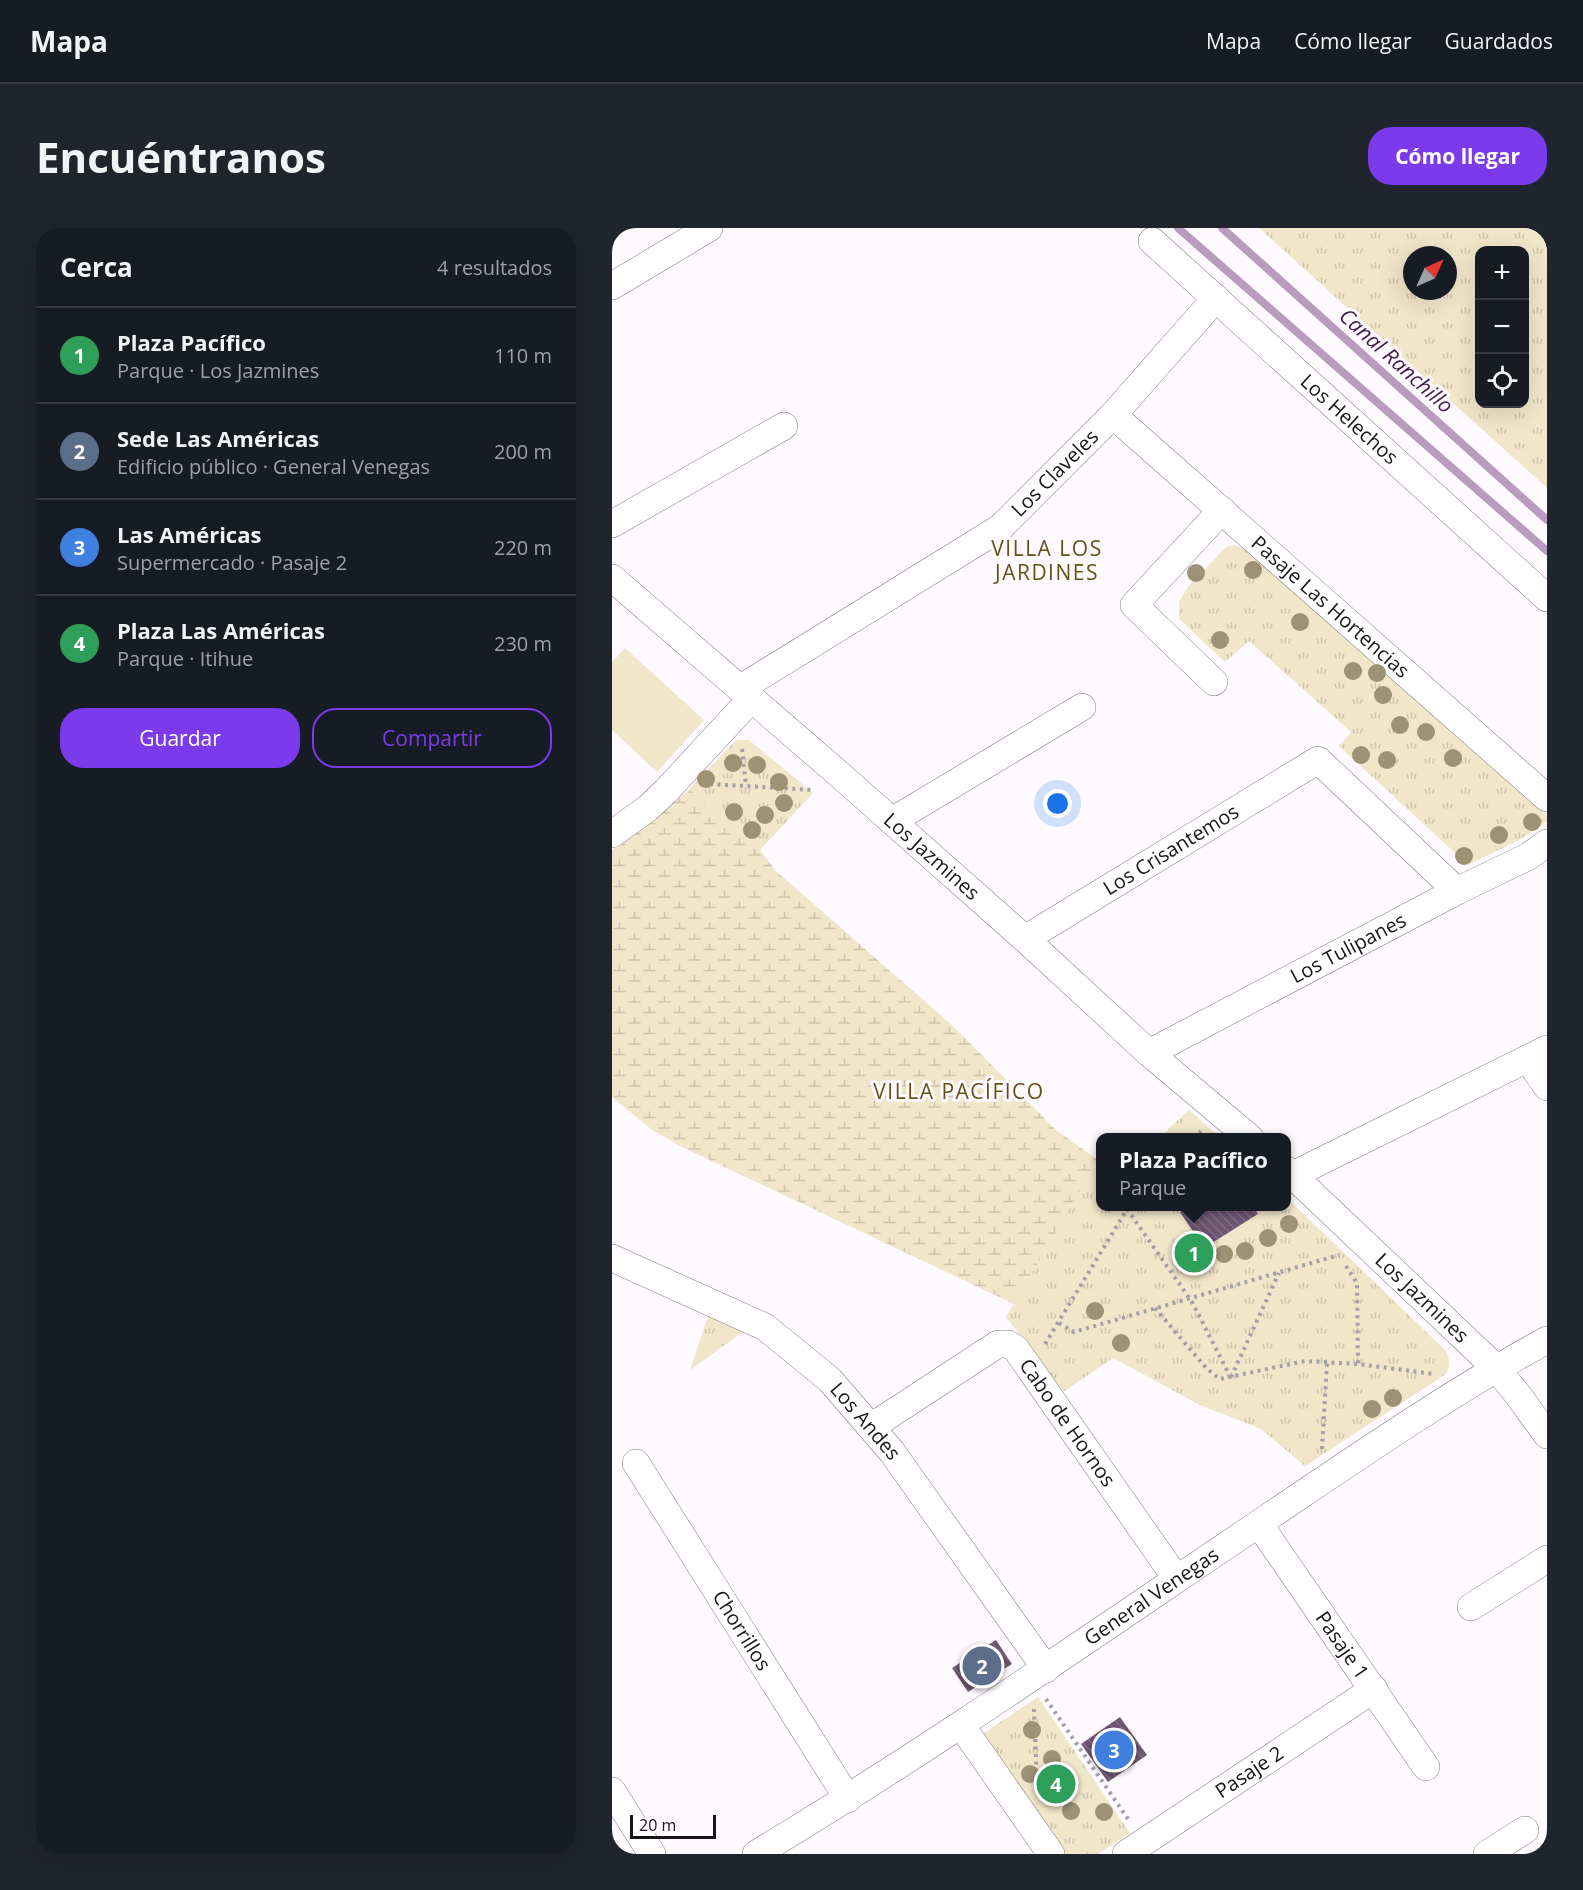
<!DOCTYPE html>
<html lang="es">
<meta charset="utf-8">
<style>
:root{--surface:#171b24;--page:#20242c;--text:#f1f3f6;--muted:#9ea1a6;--line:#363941;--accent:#7c3aed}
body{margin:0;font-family:"Open Sans",sans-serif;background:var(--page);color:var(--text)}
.controls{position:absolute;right:18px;top:18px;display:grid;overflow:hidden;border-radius:12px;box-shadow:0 6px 24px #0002}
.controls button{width:54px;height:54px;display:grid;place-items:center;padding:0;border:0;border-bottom:2px solid var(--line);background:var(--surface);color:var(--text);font:30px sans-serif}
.compass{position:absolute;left:791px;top:18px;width:54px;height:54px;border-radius:50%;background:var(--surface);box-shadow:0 6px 24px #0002;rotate:45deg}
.scale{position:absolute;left:18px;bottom:15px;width:86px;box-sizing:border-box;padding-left:6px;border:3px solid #181518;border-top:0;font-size:16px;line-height:21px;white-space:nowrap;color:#181518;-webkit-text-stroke:4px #fefaff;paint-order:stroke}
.you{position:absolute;left:446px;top:576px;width:21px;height:21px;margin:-15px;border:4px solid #fff;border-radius:50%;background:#1a73e8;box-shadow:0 0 0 9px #1a73e833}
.badge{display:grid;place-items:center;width:39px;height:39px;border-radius:50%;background:var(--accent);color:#fff;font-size:20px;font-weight:700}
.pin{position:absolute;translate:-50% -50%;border:3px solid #fff;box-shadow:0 2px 6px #0006}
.popup{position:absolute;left:484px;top:905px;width:195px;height:78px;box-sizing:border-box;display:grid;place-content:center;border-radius:12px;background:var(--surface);filter:drop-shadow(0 2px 4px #0005);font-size:20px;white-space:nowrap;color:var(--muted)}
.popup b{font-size:22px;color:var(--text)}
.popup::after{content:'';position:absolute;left:50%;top:100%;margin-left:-12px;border:12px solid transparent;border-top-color:var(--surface)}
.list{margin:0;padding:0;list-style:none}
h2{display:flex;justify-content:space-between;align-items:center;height:78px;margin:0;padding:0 24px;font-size:26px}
h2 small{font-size:20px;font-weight:400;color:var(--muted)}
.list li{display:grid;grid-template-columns:39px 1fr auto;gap:18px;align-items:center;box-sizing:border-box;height:96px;padding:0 24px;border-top:2px solid var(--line)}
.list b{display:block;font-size:22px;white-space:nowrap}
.list p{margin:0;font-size:20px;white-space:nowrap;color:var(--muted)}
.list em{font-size:20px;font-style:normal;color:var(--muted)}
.actions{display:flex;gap:12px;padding:18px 24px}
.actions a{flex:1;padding:14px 0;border:2px solid var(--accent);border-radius:24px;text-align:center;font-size:21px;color:var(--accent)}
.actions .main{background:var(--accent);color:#fff}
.icon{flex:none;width:33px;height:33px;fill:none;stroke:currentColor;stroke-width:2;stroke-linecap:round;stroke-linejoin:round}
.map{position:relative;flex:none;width:935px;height:1626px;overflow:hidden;border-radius:24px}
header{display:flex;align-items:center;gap:36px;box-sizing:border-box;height:84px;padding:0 30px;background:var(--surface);border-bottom:2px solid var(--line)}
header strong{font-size:28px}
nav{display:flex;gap:33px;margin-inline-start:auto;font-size:21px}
.intro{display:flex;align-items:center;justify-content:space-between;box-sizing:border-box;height:144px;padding:0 36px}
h1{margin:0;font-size:42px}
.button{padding:15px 27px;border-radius:24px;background:var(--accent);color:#fff;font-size:21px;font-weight:700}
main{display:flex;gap:36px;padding:0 36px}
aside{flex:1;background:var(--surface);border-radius:24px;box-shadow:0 6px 24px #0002}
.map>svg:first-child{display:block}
.grass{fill:url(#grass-tufts);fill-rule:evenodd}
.wetland{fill:url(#wetland-marsh)}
.garden{fill:#f1e5ca}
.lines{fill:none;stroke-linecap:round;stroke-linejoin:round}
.stream{stroke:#b89bbd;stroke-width:8}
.building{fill:url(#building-back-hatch)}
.street-casing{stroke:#827b83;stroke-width:28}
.path{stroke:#a4a1a5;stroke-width:4;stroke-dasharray:3 4.5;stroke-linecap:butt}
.street{stroke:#fff;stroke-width:27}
.tree{fill:#9d9176}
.labels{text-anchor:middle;stroke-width:6;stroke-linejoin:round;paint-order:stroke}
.street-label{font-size:20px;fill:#181518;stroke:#fefaff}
.water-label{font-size:21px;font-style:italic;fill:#411b48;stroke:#fefaff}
.neighbourhood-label{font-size:21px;letter-spacing:1.5px;fill:#665014;stroke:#fefaff}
</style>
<header>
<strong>Mapa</strong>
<nav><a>Mapa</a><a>Cómo llegar</a><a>Guardados</a></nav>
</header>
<div class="intro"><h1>Encuéntranos</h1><a class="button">Cómo llegar</a></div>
<main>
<aside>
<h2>Cerca<small>4 resultados</small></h2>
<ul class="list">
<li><span class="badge" style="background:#2e9e5b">1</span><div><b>Plaza Pacífico</b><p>Parque · Los Jazmines</p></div><em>110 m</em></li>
<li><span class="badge" style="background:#5c6f8a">2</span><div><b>Sede Las Américas</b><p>Edificio público · General Venegas</p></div><em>200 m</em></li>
<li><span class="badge" style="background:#3f7fe0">3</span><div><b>Las Américas</b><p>Supermercado · Pasaje 2</p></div><em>220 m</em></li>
<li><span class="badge" style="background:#2e9e5b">4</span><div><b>Plaza Las Américas</b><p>Parque · Itihue</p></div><em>230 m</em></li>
</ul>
<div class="actions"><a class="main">Guardar</a><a>Compartir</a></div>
</aside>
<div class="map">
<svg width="935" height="1626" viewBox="0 0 935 1626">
<defs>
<pattern id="grass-tufts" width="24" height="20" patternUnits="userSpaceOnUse" patternTransform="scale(1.5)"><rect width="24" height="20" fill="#f1e5ca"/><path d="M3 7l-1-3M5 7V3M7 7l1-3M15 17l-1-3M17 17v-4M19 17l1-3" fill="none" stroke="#cec4ad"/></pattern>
<pattern id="wetland-marsh" width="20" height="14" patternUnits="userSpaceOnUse" patternTransform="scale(1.5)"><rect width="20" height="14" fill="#f1e5ca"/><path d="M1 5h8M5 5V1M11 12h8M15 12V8" fill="none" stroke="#cec4ad"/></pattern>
<pattern id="building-back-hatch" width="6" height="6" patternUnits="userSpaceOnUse" patternTransform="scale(1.5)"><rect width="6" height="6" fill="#6f5473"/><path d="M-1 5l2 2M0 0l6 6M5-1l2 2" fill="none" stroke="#826d85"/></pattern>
</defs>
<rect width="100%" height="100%" fill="#fefaff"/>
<path class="grass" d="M647 0H935V260ZM867 22H912V176H867ZM800 27H836V63H800Z
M622 317 634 322 935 588V594L907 612 856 637 727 518 739 504 637 413 613 434 567 391V374L575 360 614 319Z
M124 512H137L201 565 148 622 77 561Z
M577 882 608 909H541L552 905Z
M489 931V978H675V970L833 1122C838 1131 839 1137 834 1146L693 1238 649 1201 588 1177 501 1130 451 1164 394 1089 486 932Z
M98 1082 138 1099 78 1142Z
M426 1469 518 1605 486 1626H450L369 1507Z"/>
<path class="wetland" d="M77 561 148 622 163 642 341 798 443 901 486 932 402 1076 70 919 40 902 0 869V622L53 583Z"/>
<path class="garden" d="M13 420 92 492 45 544 0 502V434Z"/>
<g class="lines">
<path class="stream" d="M566 0 935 323
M610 0 935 292"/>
</g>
<path class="building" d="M577 978H641L646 986 592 1020 568 984Z
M384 1412 400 1436 356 1464 340 1440Z
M508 1489 535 1527 496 1554 469 1516Z"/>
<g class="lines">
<g class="street-casing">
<g id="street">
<path id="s1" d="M540 13 935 370"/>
<path d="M0 58 97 0"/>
<path id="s2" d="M501 187 935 570"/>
<path d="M0 296 172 198"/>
<path id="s3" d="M0 350 228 547 413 711 537 825 638 910"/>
<path d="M602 454 522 377 610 282"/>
<path id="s4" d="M129 460 388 300 501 187 604 70"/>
<path d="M280 593 470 479"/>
<path d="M0 606 36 580 54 563 140 470"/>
<path id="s5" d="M413 711 706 532 845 663"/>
<path id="s6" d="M537 825 845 663 917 628 935 615"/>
<path d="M916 831 935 859"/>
<path id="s7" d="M675 942 884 1140 906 1167 935 1207"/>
<path d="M681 947 935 821"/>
<path id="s8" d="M0 1030 153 1099 218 1152 280 1224 434 1441"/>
<path id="s9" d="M259 1199 386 1116H396L404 1121 564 1350"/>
<path id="s10" d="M24 1235 236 1571"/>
<path id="s11" d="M647 1296 814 1539"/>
<path d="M859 1379 935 1331"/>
<path d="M349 1497 439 1626"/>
<path d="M0 1563 40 1626"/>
<path id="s12" d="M144 1626C319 1521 486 1404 655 1290 747 1228 838 1165 935 1112"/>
<path id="s13" d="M514 1626 762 1461"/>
<path d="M875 1626 913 1602"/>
</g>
</g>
<path class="path" d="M130 521 134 558
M98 556 201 562
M582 910 589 903
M515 981 580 1074 619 1150
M734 1038 745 1055 746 1136
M543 1080 595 1141 608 1151 693 1133 746 1136 822 1146
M447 1095 462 1104 727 1027
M433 1116 517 978
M619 1149 667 1045
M710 1221 715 1135
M434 1471 516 1591
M422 1481 425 1557"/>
<use href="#street" class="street"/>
</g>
<g class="tree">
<circle cx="641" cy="342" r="9"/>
<circle cx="584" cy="345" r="9"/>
<circle cx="688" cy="394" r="9"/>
<circle cx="608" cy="412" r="9"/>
<circle cx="741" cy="443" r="9"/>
<circle cx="765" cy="445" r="9"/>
<circle cx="771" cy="467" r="9"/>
<circle cx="788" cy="497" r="9"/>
<circle cx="814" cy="504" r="9"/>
<circle cx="749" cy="527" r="9"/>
<circle cx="841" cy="530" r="9"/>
<circle cx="775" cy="532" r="9"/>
<circle cx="121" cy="535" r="9"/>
<circle cx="145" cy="537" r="9"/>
<circle cx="94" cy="551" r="9"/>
<circle cx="167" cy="554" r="9"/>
<circle cx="172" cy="575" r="9"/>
<circle cx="122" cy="584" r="9"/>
<circle cx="153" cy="587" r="9"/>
<circle cx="920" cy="594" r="9"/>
<circle cx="140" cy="602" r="9"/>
<circle cx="887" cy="607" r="9"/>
<circle cx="852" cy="628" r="9"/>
<circle cx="677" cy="996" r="9"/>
<circle cx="656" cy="1010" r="9"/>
<circle cx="633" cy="1023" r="9"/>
<circle cx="612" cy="1026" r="9"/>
<circle cx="483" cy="1083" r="9"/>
<circle cx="509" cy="1115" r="9"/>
<circle cx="781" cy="1170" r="9"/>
<circle cx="760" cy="1181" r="9"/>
<circle cx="420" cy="1502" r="9"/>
<circle cx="440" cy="1531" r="9"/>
<circle cx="418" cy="1546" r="9"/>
<circle cx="459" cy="1583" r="9"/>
<circle cx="492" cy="1584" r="9"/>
</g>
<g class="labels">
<g class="street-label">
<text dy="7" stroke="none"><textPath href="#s1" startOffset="266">Los Helechos</textPath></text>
<text dy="7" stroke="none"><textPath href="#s4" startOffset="382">Los Claveles</textPath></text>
<text dy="7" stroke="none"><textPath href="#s2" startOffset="290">Pasaje Las Hortencias</textPath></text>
<text dy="7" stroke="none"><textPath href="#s5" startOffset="171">Los Crisantemos</textPath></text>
<text dy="7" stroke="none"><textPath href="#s3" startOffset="424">Los Jazmines</textPath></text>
<text dy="7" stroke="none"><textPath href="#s6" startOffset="225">Los Tulipanes</textPath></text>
<text dy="7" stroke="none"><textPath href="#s7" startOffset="186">Los Jazmines</textPath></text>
<text dy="7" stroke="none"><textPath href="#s8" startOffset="306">Los Andes</textPath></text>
<text dy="7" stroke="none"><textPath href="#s9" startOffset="261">Cabo de Hornos</textPath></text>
<text dy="7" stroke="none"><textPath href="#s12" startOffset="472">General Venegas</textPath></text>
<text dy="7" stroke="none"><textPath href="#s10" startOffset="198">Chorrillos</textPath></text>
<text dy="7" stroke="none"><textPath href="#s11" startOffset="147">Pasaje 1</textPath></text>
<text dy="7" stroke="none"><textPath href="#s13" startOffset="148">Pasaje 2</textPath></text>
</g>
<g class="water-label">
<text transform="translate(784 133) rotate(42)" y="7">Canal Ranchillo</text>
</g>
<g class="neighbourhood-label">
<text x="435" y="328">VILLA LOS<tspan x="435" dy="24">JARDINES</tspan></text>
<text x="347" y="871">VILLA PACÍFICO</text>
</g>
</g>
</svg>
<div class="controls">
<button>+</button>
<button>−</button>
<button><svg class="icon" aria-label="locate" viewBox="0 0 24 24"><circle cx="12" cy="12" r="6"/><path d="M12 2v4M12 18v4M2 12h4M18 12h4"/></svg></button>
</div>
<svg class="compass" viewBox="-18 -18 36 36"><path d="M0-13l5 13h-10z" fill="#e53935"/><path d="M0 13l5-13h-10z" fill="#9ea1a6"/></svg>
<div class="scale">20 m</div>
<div class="you"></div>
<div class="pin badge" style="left:582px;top:1025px;background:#2e9e5b">1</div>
<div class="popup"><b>Plaza Pacífico</b>Parque</div>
<div class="pin badge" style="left:370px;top:1438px;background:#5c6f8a">2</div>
<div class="pin badge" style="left:502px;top:1522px;background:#3f7fe0">3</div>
<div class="pin badge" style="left:444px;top:1556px;background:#2e9e5b">4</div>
</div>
</main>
